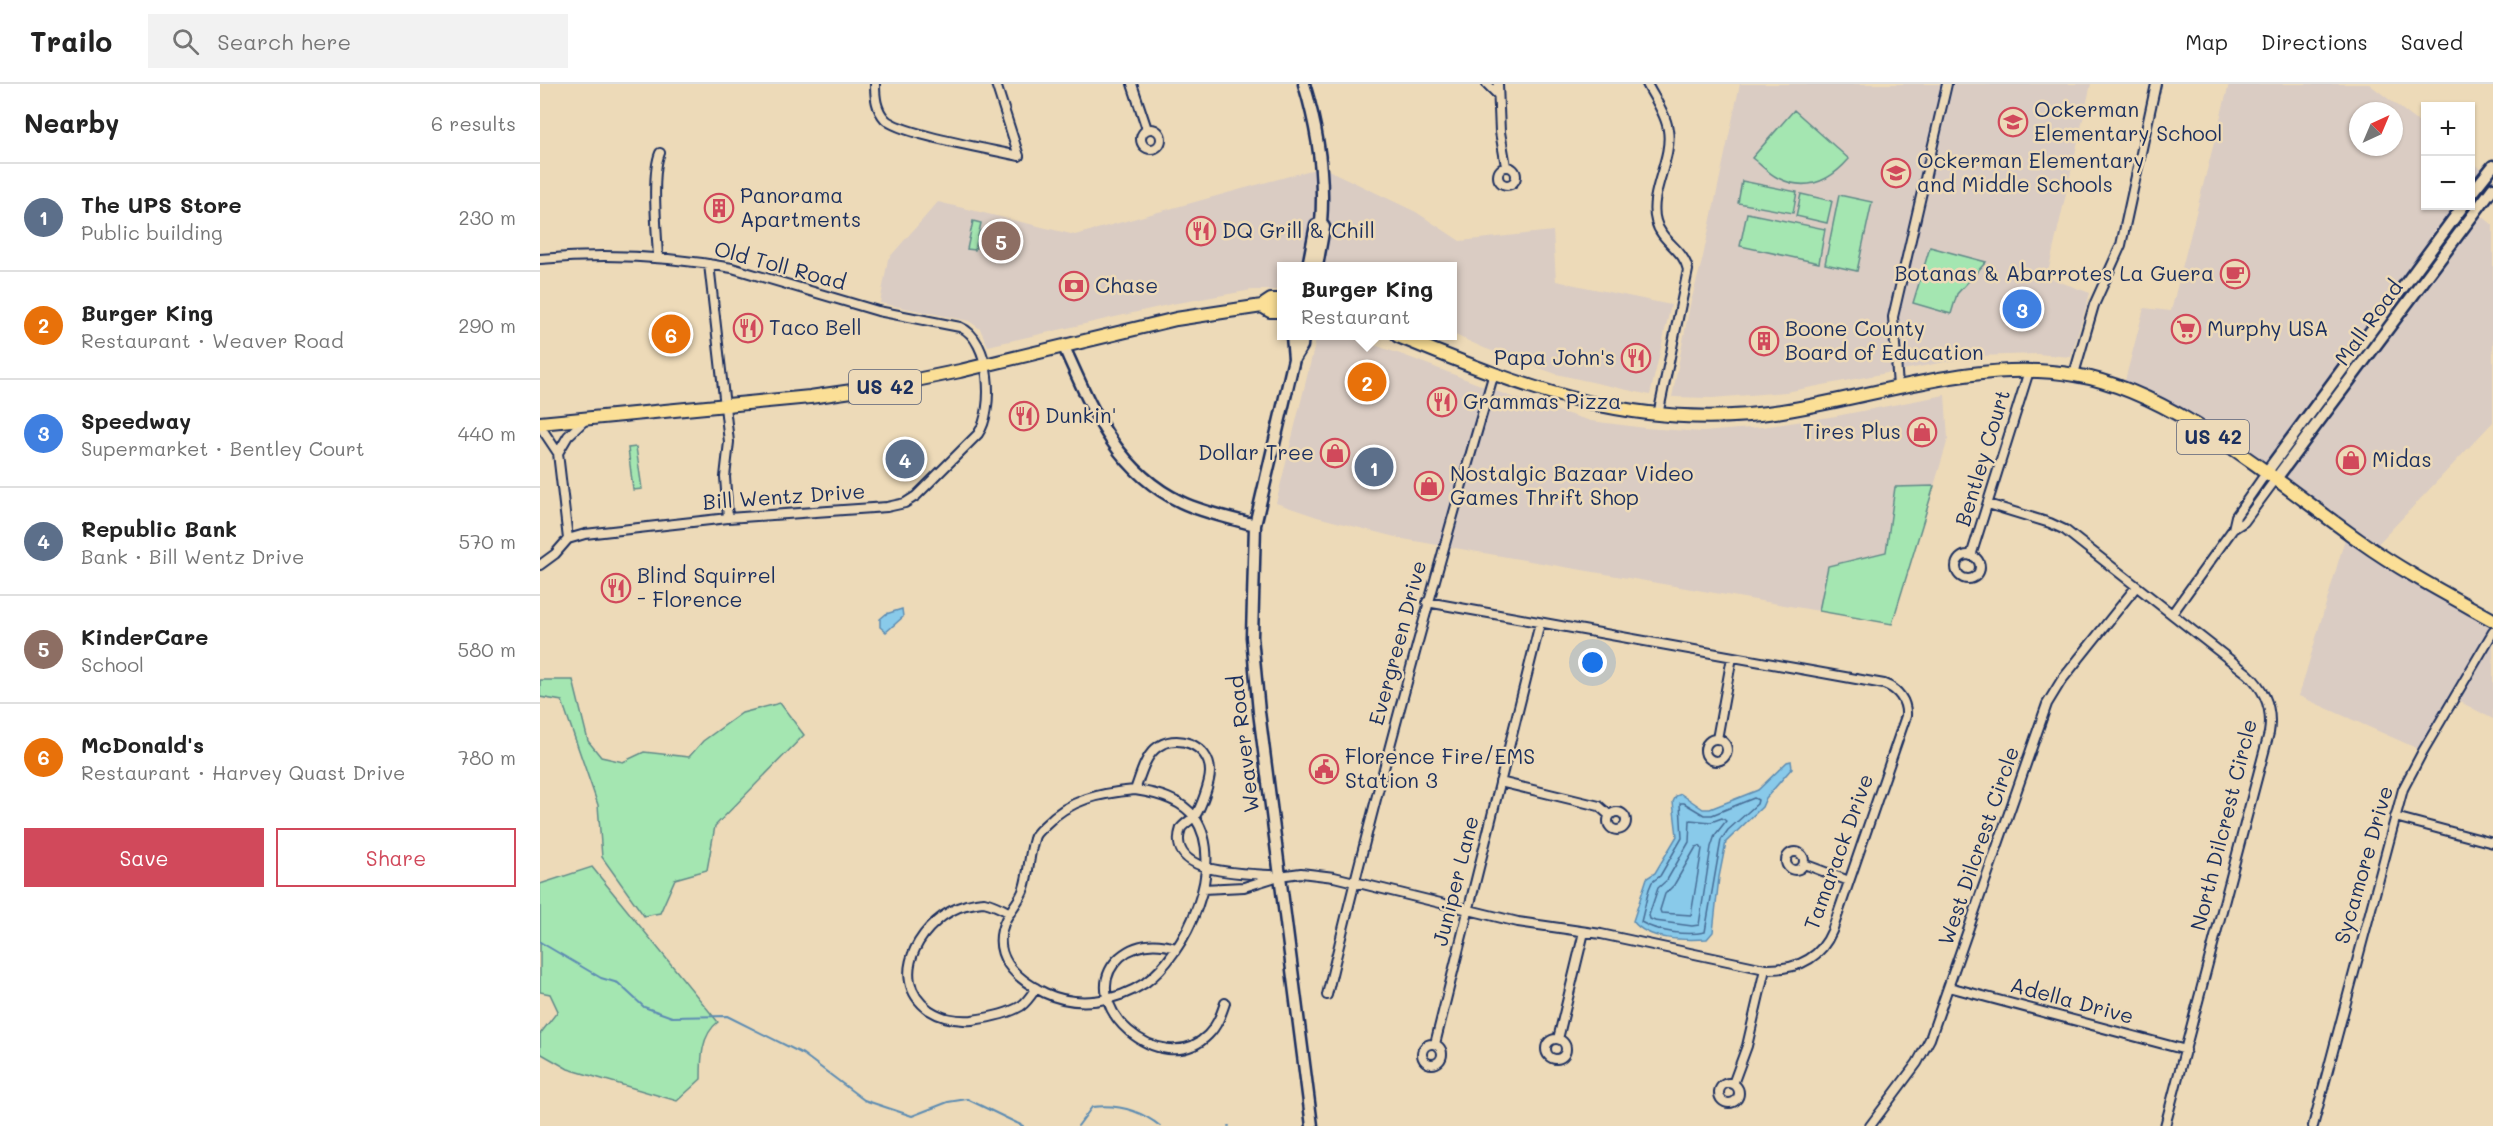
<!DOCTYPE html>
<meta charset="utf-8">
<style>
:root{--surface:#fff;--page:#f2f2f2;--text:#222;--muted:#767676;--line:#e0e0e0;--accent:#d1495b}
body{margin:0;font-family:Mali,sans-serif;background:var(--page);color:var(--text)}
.controls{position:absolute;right:18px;top:18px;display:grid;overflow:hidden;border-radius:0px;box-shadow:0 2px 4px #0004}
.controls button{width:54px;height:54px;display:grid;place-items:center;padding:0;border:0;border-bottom:2px solid var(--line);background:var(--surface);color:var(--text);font:30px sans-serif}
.compass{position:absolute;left:1809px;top:18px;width:54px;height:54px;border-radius:50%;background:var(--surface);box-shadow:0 2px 4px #0004;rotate:44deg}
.you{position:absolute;left:1053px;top:579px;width:21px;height:21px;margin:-15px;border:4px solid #fff;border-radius:50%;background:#1a73e8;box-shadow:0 0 0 9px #1a73e833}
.badge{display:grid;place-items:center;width:39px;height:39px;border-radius:50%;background:var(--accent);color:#fff;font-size:20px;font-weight:700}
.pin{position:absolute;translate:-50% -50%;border:3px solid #fff;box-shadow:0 2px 6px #0006}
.popup{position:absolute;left:737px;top:178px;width:180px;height:78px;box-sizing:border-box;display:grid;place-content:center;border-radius:0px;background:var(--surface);filter:drop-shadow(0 2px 4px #0005);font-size:20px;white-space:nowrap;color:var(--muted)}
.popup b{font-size:22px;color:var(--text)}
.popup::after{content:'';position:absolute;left:50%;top:100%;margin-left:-12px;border:12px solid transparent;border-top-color:var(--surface)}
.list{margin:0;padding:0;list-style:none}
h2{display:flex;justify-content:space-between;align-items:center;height:78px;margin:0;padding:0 24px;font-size:26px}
h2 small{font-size:20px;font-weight:400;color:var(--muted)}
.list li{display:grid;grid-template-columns:39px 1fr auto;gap:18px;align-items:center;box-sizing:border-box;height:108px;padding:0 24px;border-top:2px solid var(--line)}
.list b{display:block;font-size:22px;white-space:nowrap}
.list p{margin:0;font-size:20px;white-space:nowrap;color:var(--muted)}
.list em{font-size:20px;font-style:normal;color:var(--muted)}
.actions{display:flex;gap:12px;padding:18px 24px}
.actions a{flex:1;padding:14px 0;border:2px solid var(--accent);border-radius:0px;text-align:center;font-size:21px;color:var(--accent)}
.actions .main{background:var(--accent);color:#fff}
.icon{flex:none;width:33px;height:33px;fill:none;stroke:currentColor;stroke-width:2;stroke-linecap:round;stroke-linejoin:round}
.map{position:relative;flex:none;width:1953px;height:1042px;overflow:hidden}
header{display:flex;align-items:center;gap:36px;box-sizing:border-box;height:84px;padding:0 30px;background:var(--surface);border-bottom:2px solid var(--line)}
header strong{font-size:28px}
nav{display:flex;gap:33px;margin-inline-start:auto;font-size:21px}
.search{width:420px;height:54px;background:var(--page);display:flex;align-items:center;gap:15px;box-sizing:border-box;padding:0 21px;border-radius:0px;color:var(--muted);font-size:22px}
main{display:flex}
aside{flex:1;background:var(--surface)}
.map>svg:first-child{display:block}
.built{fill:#daccc3;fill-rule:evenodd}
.green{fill:#a4e6b1;stroke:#608a88;stroke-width:1.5}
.water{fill:#89caea;stroke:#5d8cb2;stroke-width:1.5}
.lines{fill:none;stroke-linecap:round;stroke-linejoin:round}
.shore{stroke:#476d96;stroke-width:1.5}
.stream{stroke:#5d8cb2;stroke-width:2}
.minor-casing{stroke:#1b2f5e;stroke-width:12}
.secondary-casing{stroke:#1b2f5e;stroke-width:15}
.primary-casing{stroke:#1b2f5e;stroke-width:16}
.minor{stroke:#eddab8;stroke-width:8}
.secondary{stroke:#eddab8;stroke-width:10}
.primary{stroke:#fbdf96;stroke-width:12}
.labels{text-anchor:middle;stroke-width:5;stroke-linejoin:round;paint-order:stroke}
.shield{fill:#eddab8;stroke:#5a6279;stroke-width:1.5}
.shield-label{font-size:20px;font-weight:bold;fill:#1b2f5e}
.poi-label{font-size:21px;fill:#1b2f5e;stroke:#eddab8;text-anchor:start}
.street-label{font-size:21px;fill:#1b2f5e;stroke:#eddab8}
</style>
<header>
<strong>Trailo</strong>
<div class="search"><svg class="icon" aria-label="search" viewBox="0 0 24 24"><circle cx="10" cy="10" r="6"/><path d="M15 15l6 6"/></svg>Search here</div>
<nav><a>Map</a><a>Directions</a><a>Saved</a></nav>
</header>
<main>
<aside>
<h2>Nearby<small>6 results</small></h2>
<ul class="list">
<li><span class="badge" style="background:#5c6f8a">1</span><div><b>The UPS Store</b><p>Public building</p></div><em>230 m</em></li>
<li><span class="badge" style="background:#e8710a">2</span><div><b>Burger King</b><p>Restaurant · Weaver Road</p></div><em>290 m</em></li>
<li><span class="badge" style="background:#3f7fe0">3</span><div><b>Speedway</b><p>Supermarket · Bentley Court</p></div><em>440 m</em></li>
<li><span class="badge" style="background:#5c6f8a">4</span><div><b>Republic Bank</b><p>Bank · Bill Wentz Drive</p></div><em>570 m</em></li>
<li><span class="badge" style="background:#8d6e63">5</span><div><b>KinderCare</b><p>School</p></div><em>580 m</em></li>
<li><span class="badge" style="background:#e8710a">6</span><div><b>McDonald's</b><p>Restaurant · Harvey Quast Drive</p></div><em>780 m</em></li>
</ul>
<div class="actions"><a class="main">Save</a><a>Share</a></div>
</aside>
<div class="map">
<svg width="1953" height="1042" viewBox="0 0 1953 1042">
<rect width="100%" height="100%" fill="#eddab8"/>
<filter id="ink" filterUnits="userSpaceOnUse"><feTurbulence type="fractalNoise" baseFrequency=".0167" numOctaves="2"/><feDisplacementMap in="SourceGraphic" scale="12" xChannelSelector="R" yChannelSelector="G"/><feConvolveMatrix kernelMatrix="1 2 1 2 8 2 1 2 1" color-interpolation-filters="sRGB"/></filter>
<g filter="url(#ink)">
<path class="built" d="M1200 0H1551L1507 193 1550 209 1531 273 1497 270 1437 272 1246 308 1172 314 1132 313 1150 221 1162 177Z
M1689 0H1829L1885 43 1886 122H1930L1931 77 1953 94V104L1936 127 1953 141V338L1834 464 1953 536V635L1913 614 1883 667 1759 612 1807 448 1679 357 1583 304 1604 224 1631 227ZM1818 27H1854V63H1818Z
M782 83 876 128 920 157 1013 147 1016 197 1131 221 1110 311 1016 290 944 264 913 250 912 182H742L741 206H712L632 220 448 262 440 245 429 237 340 219 348 175 398 118 535 151Z
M777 252H808L866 272 969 312 1051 337 1105 344 1163 348 1222 343 1296 332 1405 311 1408 355 1394 402 1355 403 1346 468 1288 482 1279 527 863 455 777 433 736 419Z"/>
<path class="green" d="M1254 26 1309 75C1290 97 1266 108 1238 94 1229 90 1220 80 1212 74Z
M1202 97 1257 108 1253 129 1198 119Z
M1261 110 1292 117 1287 139 1256 132Z
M1299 111 1332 118 1317 187 1285 180Z
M1207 129 1285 145 1279 179 1200 162Z
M433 137 441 139 435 166 427 165Z
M1390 163 1446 178 1417 210 1411 230 1373 219Z
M96 363 102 405 93 406 88 364Z
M1394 402 1352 540 1279 527 1288 482 1346 468 1355 403Z
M0 596H33L48 657 61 673 83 678 104 668 149 673 163 657 202 629 240 619 264 651 175 742 167 786 135 795 120 829 104 832 62 773 58 721 22 617 0 613Z
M52 783 178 938C161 951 161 975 161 995L137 1017 28 985 0 969V950L18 927 10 910 0 908V800Z"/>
<path class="water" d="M362 525 363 533 346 548 340 543V535L346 530Z
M1251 677 1252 684 1226 714 1222 723 1186 758 1179 793 1173 848 1167 855C1145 856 1108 857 1093 837L1107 794 1115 789 1137 752 1133 718 1136 712 1141 710 1163 725H1170L1218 706 1247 678Z"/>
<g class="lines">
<path class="shore" d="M1214 714 1218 716 1217 720 1188 746 1181 756 1165 848C1146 852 1118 848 1101 838L1109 805 1112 798 1120 792 1142 754 1140 719H1144L1164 731H1172Z
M1182 734 1186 737 1175 751 1171 763 1159 841 1152 842 1115 837 1110 835 1109 831 1118 804 1127 796 1149 758 1150 736 1171 738Z
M1160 762 1162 765 1151 831 1121 829 1120 826 1125 810 1134 801 1156 763Z"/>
<path class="stream" d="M0 858 61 894 78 899 104 923 132 933 187 932 263 970 324 1016 372 1032 408 1018 427 1015 483 1042
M538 1042 552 1023C577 1020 600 1026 620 1042
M688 1042H689"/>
<g class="minor-casing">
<path id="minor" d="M335 0C335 13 336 25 345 35 359 50 454 66 479 72
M456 0 479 72
M592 0 607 45
M947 0 958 11
M958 0 960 48 966 82
M1107 0C1114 14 1126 30 1128 46 1133 75 1108 109 1116 137 1121 158 1144 165 1148 186L1118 331
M601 55a10 10 0 1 1 20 0a10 10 0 1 1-20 0Z
M958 92a9 9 0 1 1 18 0a9 9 0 1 1-18 0Z
M118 174C117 148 111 90 120 69
M0 175C65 169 128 172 192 184L338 227 420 243C451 255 455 326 438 350L376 412 365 419 347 423 188 434 45 450 28 455 15 470 0 481
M169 180 189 358 185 393 188 434
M1534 290 1554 221 1581 161 1616 0
M1358 303 1353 233 1407 0
M0 342 18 369 28 455
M18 369 28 352 45 336
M1448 420 1510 439 1525 446 1708 590C1725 606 1733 625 1729 649L1625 1042
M1693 445 1696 432 1726 389
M1416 483a12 12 0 1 1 24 0a12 12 0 1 1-24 0Z
M1431 472 1489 287
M1632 530 1693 445 1704 438 1735 396
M1177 655 1192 573
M1165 666a11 11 0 1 1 22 0a11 11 0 1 1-22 0Z
M960 698 1059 722 1069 731
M595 706C616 709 642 715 655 734 687 780 646 870 605 899 576 918 537 924 505 909 476 895 449 871 466 835 471 825 481 815 484 804 489 788 489 771 494 755 495 749 501 745 505 741 530 715 561 709 595 706Z
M595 706C600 693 604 675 615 665 635 647 670 661 670 688 670 698 661 724 655 732 651 736 645 739 641 744 625 791 703 789 731 791
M1068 737a9 9 0 1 1 18 0a9 9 0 1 1-18 0Z
M1855 733 1953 759
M1246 777a9 9 0 1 1 18 0a9 9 0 1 1-18 0Z
M1264 780 1309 797
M663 805 704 803 739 792 761 789 794 793 978 838 1061 850 1225 885C1256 886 1280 876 1292 847L1366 632C1367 617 1358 605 1344 600L887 518
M470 829C461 824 453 820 444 818 438 818 432 820 426 821 384 832 344 893 389 926 403 935 416 937 432 936 447 934 468 930 481 922 487 918 492 910 496 904
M636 864C616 858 596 859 580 873 531 918 622 998 668 951 677 942 681 931 685 919
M1409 903 1646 966
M787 911C837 702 894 495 954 289
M1006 965a10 10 0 1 1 20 0a10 10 0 1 1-20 0Z
M1018 955 1044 848
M895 960 1000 539
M882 970a10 10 0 1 1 20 0a10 10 0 1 1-20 0Z
M1179 1009a10 10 0 1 1 20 0a10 10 0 1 1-20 0Z
M1193 1000 1207 962 1225 885
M1330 1042 1377 979 1390 955 1507 620 1521 597 1596 503
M1773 1042 1863 705 1883 667 1953 548"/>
</g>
<g class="secondary-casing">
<path id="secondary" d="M764 0C778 46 785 90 781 139L784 143 777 182
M1930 111 1953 82
M768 182 776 141 781 139
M752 252 754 275
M763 252 762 262 754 275 715 441 712 553 719 628 772 1042
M524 263C552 325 576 387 641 418 664 429 691 434 715 441
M1726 389 1923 122
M1735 396 1953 104"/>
</g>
<g class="primary-casing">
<path id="primary" d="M722 222 730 227H742
M858 252C986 305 1101 349 1242 327 1338 312 1437 274 1535 291 1634 307 1739 400 1820 457 1862 487 1908 511 1953 536
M0 339 270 313 347 302 420 287 636 235 722 222 731 216H742"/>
</g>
<use href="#minor" class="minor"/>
<use href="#secondary" class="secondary"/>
<use href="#primary" class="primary"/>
</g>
</g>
<defs>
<g id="school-ring" transform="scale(1.5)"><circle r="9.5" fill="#eddab8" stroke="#d1495b" stroke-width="1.5"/><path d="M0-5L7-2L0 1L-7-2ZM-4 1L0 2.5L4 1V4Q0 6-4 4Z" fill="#d1495b"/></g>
<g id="building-ring" transform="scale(1.5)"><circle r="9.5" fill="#eddab8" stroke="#d1495b" stroke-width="1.5"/><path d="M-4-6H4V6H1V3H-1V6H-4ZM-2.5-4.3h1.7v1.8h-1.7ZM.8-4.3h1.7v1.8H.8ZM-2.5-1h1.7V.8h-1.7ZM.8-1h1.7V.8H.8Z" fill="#d1495b"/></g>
<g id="restaurant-ring" transform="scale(1.5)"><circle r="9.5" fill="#eddab8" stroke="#d1495b" stroke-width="1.5"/><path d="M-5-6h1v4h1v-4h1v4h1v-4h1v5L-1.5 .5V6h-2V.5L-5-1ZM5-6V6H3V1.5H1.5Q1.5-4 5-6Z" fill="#d1495b"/></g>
<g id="cafe-ring" transform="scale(1.5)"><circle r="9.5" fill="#eddab8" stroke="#d1495b" stroke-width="1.5"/><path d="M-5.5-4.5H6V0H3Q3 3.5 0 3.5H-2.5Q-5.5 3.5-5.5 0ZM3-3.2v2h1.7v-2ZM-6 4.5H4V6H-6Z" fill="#d1495b"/></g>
<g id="bank-ring" transform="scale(1.5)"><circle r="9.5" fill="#eddab8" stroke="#d1495b" stroke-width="1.5"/><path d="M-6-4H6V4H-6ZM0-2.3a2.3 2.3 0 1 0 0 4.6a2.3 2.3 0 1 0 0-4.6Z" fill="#d1495b"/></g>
<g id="supermarket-ring" transform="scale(1.5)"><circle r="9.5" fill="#eddab8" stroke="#d1495b" stroke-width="1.5"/><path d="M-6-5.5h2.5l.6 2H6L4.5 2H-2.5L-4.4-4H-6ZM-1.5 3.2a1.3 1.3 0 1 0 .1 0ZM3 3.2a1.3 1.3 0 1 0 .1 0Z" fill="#d1495b"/></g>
<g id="shop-ring" transform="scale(1.5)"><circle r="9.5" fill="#eddab8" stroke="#d1495b" stroke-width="1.5"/><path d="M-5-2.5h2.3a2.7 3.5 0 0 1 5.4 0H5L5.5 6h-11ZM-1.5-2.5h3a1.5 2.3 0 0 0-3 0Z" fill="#d1495b"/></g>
<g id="civic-ring" transform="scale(1.5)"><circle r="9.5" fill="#eddab8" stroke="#d1495b" stroke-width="1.5"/><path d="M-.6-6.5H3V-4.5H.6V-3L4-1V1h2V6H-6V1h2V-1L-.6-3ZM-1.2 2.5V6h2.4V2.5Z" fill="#d1495b"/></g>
</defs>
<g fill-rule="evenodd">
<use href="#school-ring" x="1473" y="38"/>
<use href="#school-ring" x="1356" y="89"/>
<use href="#building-ring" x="179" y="124"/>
<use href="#restaurant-ring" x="661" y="147"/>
<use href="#cafe-ring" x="1695" y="190"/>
<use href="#bank-ring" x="534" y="202"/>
<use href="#restaurant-ring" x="208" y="244"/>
<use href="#supermarket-ring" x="1646" y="245"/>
<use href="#building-ring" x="1224" y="257"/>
<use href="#restaurant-ring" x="1096" y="274"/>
<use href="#restaurant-ring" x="902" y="318"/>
<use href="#restaurant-ring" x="484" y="332"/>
<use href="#shop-ring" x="1382" y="348"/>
<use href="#shop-ring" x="795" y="369"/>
<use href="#shop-ring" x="1811" y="376"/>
<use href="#shop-ring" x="889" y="402"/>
<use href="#restaurant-ring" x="76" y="504"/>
<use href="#civic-ring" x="784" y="685"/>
</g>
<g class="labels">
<g class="shield">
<rect x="309" y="286" width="72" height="34" rx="4.5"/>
<rect x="1637" y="336" width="72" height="34" rx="4.5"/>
</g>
<g class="shield-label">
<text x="345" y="310">US 42</text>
<text x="1673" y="360">US 42</text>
</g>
<g class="poi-label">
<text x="1494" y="33">Ockerman<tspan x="1494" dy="24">Elementary School</tspan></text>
<text x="1377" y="84">Ockerman Elementary<tspan x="1377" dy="24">and Middle Schools</tspan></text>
<text x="200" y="119">Panorama<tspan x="200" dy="24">Apartments</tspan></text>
<text x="682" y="154">DQ Grill &amp; Chill</text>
<text x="1674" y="197" text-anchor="end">Botanas &amp; Abarrotes La Guera</text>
<text x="555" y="209">Chase</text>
<text x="229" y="251">Taco Bell</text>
<text x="1245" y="252">Boone County<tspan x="1245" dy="24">Board of Education</tspan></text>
<text x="1667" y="252">Murphy USA</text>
<text x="1075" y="281" text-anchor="end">Papa John's</text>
<text x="923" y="325">Grammas Pizza</text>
<text x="505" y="339">Dunkin'</text>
<text x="1361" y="355" text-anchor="end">Tires Plus</text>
<text x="774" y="376" text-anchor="end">Dollar Tree</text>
<text x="1832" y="383">Midas</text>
<text x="910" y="397">Nostalgic Bazaar Video<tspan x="910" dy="24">Games Thrift Shop</tspan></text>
<text x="97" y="499">Blind Squirrel<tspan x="97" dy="24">- Florence</tspan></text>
<text x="805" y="680">Florence Fire/EMS<tspan x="805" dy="24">Station 3</tspan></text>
</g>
<g class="street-label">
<text transform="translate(240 182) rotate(15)" y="7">Old Toll Road</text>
<text transform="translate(1829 239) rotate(-54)" y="7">Mall Road</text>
<text transform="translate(1443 374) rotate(-73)" y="7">Bentley Court</text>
<text transform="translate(244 413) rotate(-4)" y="7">Bill Wentz Drive</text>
<text transform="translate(858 559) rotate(-75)" y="7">Evergreen Drive</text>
<text transform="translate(704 660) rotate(-97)" y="7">Weaver Road</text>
<text transform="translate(1684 741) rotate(-76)" y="7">North Dilcrest Circle</text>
<text transform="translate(1439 762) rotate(-71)" y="7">West Dilcrest Circle</text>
<text transform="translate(1299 768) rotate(-70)" y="7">Tamarack Drive</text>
<text transform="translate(1824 781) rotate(-74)" y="7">Sycamore Drive</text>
<text transform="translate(916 797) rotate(-76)" y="7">Juniper Lane</text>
<text transform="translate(1532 917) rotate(15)" y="7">Adella Drive</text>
</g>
</g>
</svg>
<div class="controls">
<button>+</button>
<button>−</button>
</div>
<svg class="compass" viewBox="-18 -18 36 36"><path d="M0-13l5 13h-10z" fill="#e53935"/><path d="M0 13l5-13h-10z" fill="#767676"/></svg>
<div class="you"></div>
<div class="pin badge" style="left:834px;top:383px;background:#5c6f8a">1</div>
<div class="pin badge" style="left:827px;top:298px;background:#e8710a">2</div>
<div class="popup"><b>Burger King</b>Restaurant</div>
<div class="pin badge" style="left:1482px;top:225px;background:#3f7fe0">3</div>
<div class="pin badge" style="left:365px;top:375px;background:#5c6f8a">4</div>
<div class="pin badge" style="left:461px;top:157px;background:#8d6e63">5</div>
<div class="pin badge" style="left:131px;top:250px;background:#e8710a">6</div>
</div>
</main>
